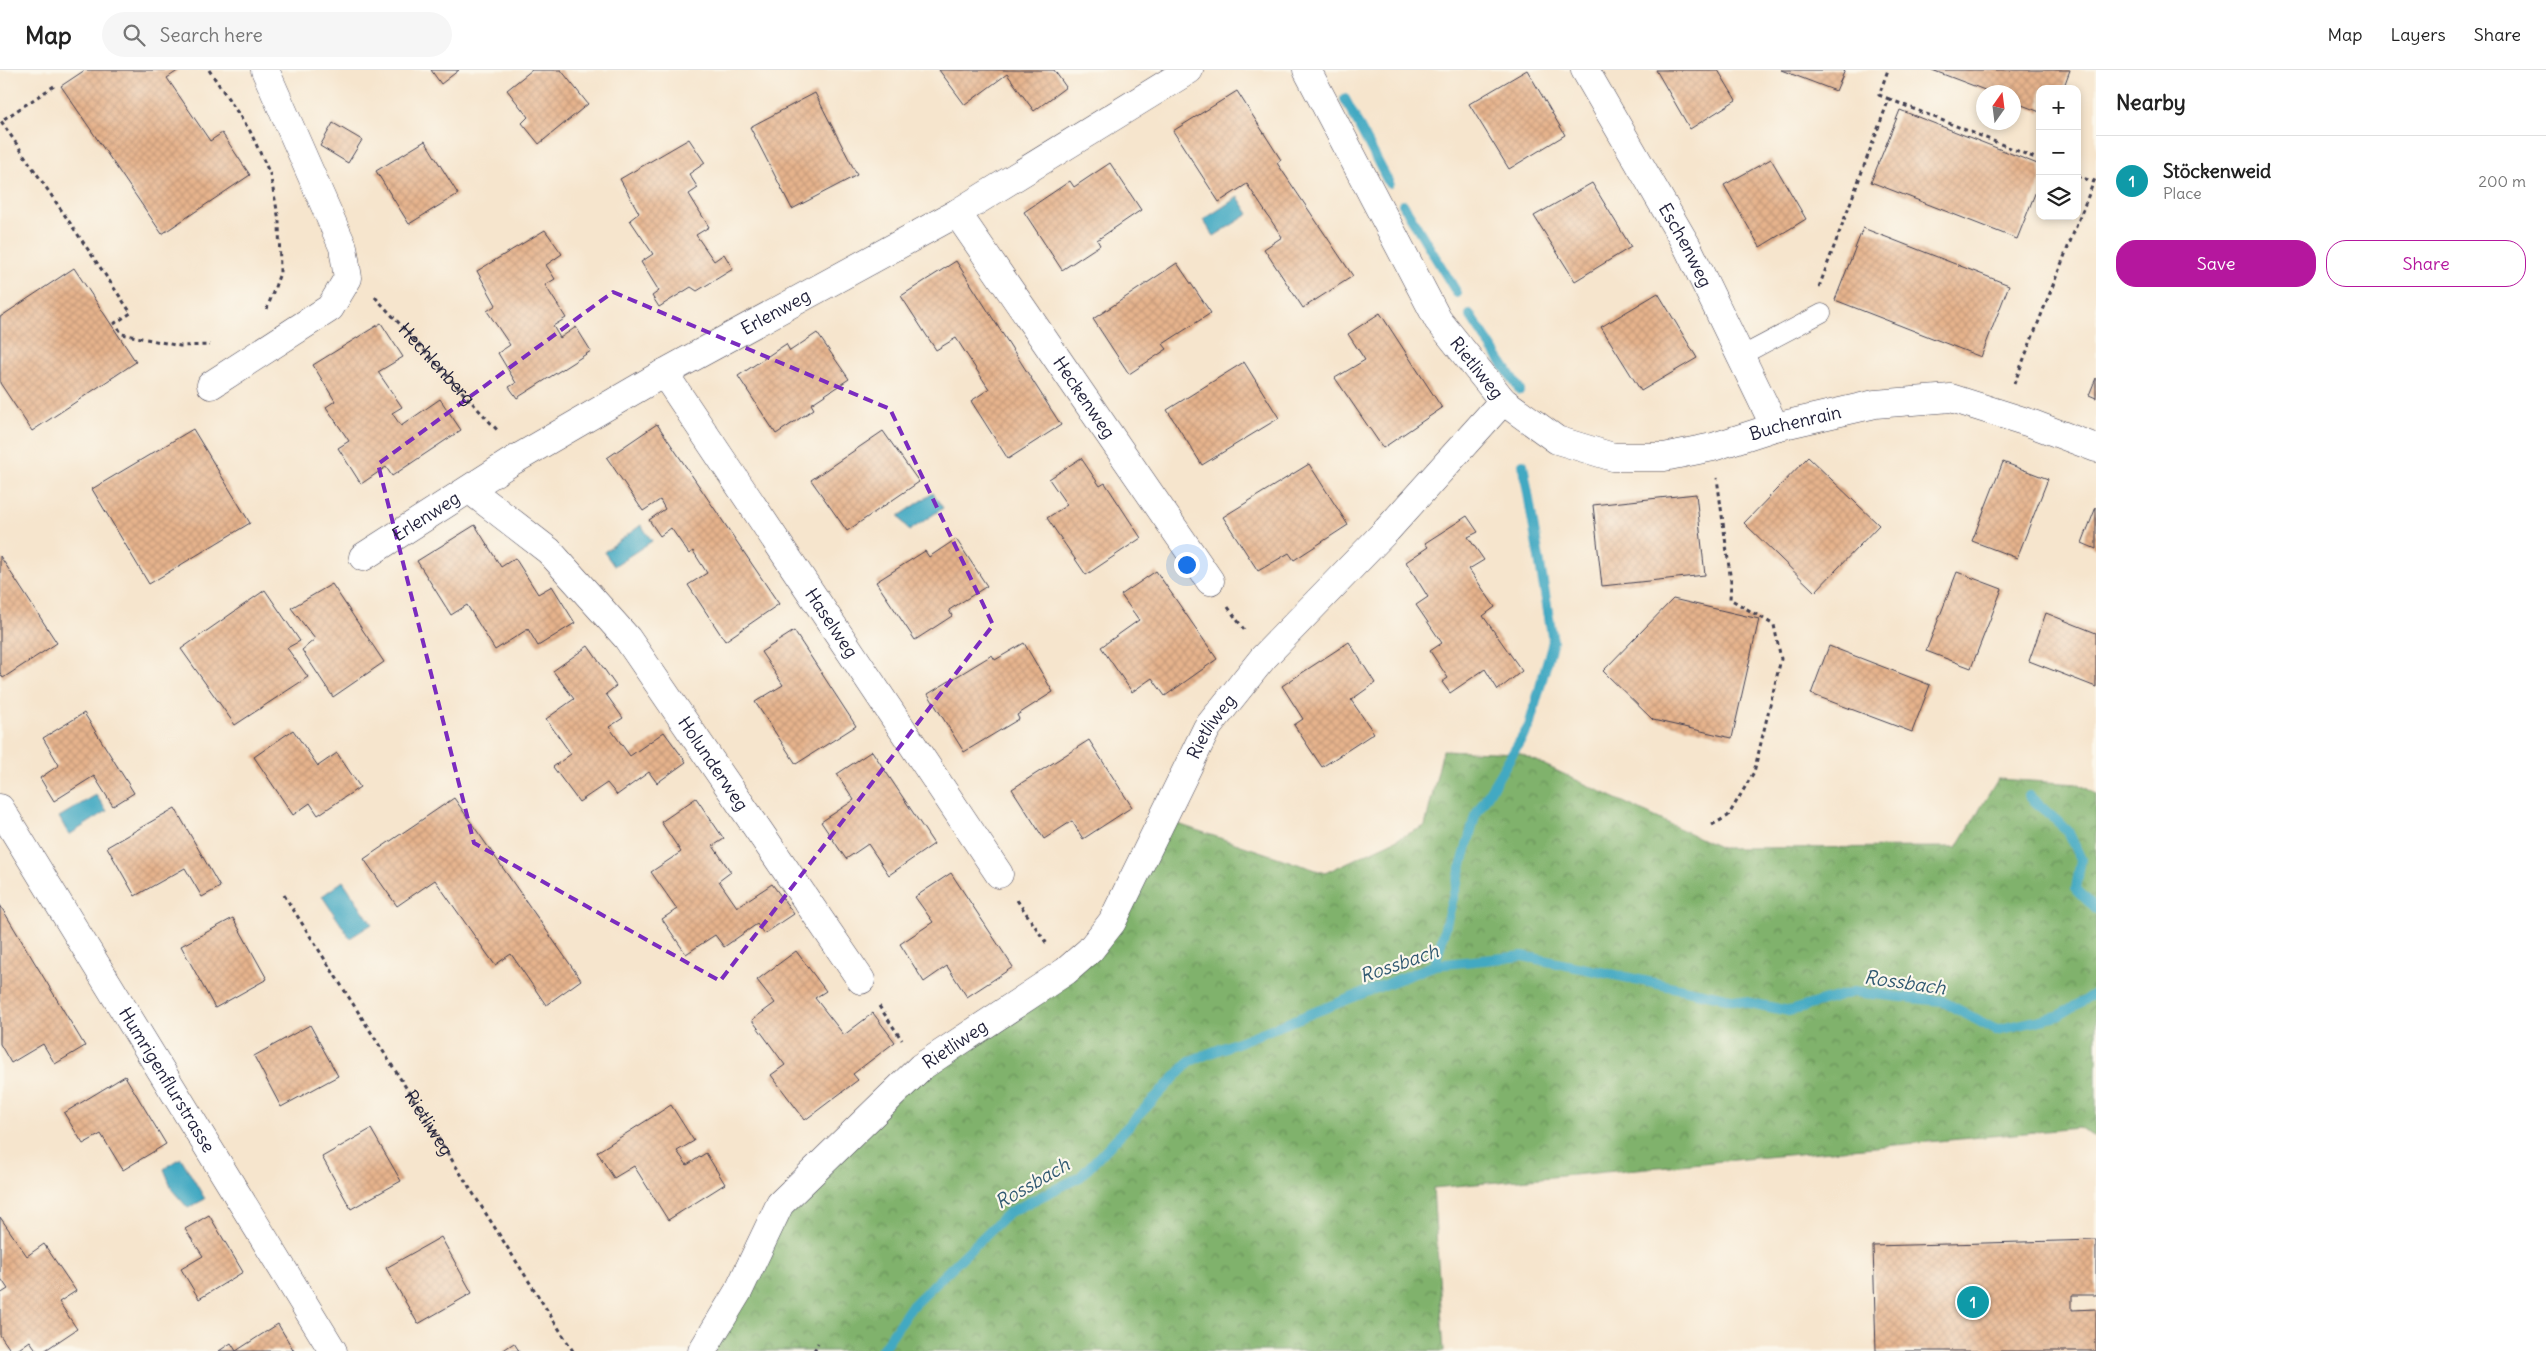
<!DOCTYPE html>
<meta charset="utf-8">
<style>
:root{--surface:#fff;--page:#f6f6f6;--text:#222;--muted:#767676;--line:#e0e0e0;--accent:#b5179e}
body{margin:0;font-family:Delius,sans-serif;background:var(--page);color:var(--text)}
.controls{position:absolute;right:15px;top:15px;display:grid;overflow:hidden;border-radius:10px;box-shadow:0 2px 8px #0003}
.controls button{width:45px;height:45px;display:grid;place-items:center;padding:0;border:0;border-bottom:1px solid var(--line);background:var(--surface);color:var(--text);font:25px sans-serif}
.compass{position:absolute;left:1976px;top:15px;width:45px;height:45px;border-radius:50%;background:var(--surface);box-shadow:0 2px 8px #0003;rotate:14deg}
.you{position:absolute;left:1186px;top:494px;width:18px;height:18px;margin:-12px;border:4px solid #fff;border-radius:50%;background:#1a73e8;box-shadow:0 0 0 8px #1a73e833}
.badge{display:grid;place-items:center;width:32px;height:32px;border-radius:50%;background:var(--accent);color:#fff;font-size:16px;font-weight:700}
.pin{position:absolute;translate:-50% -50%;border:2px solid #fff;box-shadow:0 1px 5px #0006}
.list{margin:0;padding:0;list-style:none}
h2{display:flex;justify-content:space-between;align-items:center;height:65px;margin:0;padding:0 20px;font-size:21px}
h2 small{font-size:16px;font-weight:400;color:var(--muted)}
.list li{display:grid;grid-template-columns:32px 1fr auto;gap:15px;align-items:center;box-sizing:border-box;height:90px;padding:0 20px;border-top:1px solid var(--line)}
.list b{display:block;font-size:19px;white-space:nowrap}
.list p{margin:0;font-size:16px;white-space:nowrap;color:var(--muted)}
.list em{font-size:16px;font-style:normal;color:var(--muted)}
.actions{display:flex;gap:10px;padding:15px 20px}
.actions a{flex:1;padding:11px 0;border:1px solid var(--accent);border-radius:20px;text-align:center;font-size:18px;color:var(--accent)}
.actions .main{background:var(--accent);color:#fff}
.icon{flex:none;width:28px;height:28px;fill:none;stroke:currentColor;stroke-width:2;stroke-linecap:round;stroke-linejoin:round}
.map{position:relative;flex:none;width:2096px;height:1281px;overflow:hidden}
header{display:flex;align-items:center;gap:30px;box-sizing:border-box;height:70px;padding:0 25px;background:var(--surface);border-bottom:1px solid var(--line)}
header strong{font-size:24px}
nav{display:flex;gap:28px;margin-inline-start:auto;font-size:18px}
.search{width:350px;height:45px;background:var(--page);display:flex;align-items:center;gap:12px;box-sizing:border-box;padding:0 18px;border-radius:28px;color:var(--muted);font-size:19px}
main{display:flex}
aside{flex:1;background:var(--surface)}
.map>svg:first-child{display:block}
.forest{fill:url(#forest-crowns);stroke:#516a54}
.water{fill:#42a9c2;stroke:#32667e}
.lines{fill:none;stroke-linecap:round;stroke-linejoin:round}
.stream{stroke:#42a9c2;stroke-width:10}
.building{fill:url(#building-cross-hatch)}
.service-casing{stroke:#423f51;stroke-width:19}
.minor-casing{stroke:#423f51;stroke-width:29}
.path{stroke:#423f51;stroke-width:3;stroke-dasharray:4 4;stroke-linecap:butt}
.service{stroke:#fff;stroke-width:18}
.minor{stroke:#fff;stroke-width:28}
.marked{fill:none;stroke:#7b2cbf;stroke-width:4;stroke-dasharray:10 6;stroke-linejoin:round}
.labels{text-anchor:middle;stroke-width:4.5;stroke-linejoin:round;paint-order:stroke}
.street-label{font-size:18px;fill:#22223b;stroke:#fbf7ec}
.water-label{font-size:19px;font-style:italic;fill:#2f5871;stroke:#fbf7ec}
</style>
<header>
<strong>Map</strong>
<div class="search"><svg class="icon" aria-label="search" viewBox="0 0 24 24"><circle cx="10" cy="10" r="6"/><path d="M15 15l6 6"/></svg>Search here</div>
<nav><a>Map</a><a>Layers</a><a>Share</a></nav>
</header>
<main>
<div class="map">
<svg width="2096" height="1281" viewBox="0 0 2096 1281">
<defs>
<pattern id="forest-crowns" width="20" height="18" patternUnits="userSpaceOnUse" patternTransform="scale(1.25)"><rect width="20" height="18" fill="#80b26c"/><path d="M2 6a3 3 0 1 1 6 0M12 15a3 3 0 1 1 6 0" fill="none" stroke="#68905a"/></pattern>
<pattern id="building-cross-hatch" width="8" height="8" patternUnits="userSpaceOnUse" patternTransform="scale(1.25)"><rect width="8" height="8" fill="#e6b38c"/><path d="M0 0l8 8M0 8l8-8" fill="none" stroke="#c59a7a"/></pattern>
</defs>
<rect width="100%" height="100%" fill="#fbf7ec"/>
<filter id="ink" filterUnits="userSpaceOnUse"><feTurbulence type="fractalNoise" baseFrequency=".02" numOctaves="2"/><feDisplacementMap in="SourceGraphic" scale="10" xChannelSelector="R" yChannelSelector="G"/><feConvolveMatrix kernelMatrix="1 2 1 2 8 2 1 2 1" color-interpolation-filters="sRGB"/></filter>
<filter id="wash" filterUnits="userSpaceOnUse"><feTurbulence type="fractalNoise" baseFrequency=".0096" numOctaves="4" result="noise"/><feDisplacementMap in="SourceGraphic" scale="20" xChannelSelector="R" yChannelSelector="G"/><feGaussianBlur stdDeviation="1.12" result="paint"/><feColorMatrix in="noise" values="0 0 0 0 0 0 0 0 0 0 0 0 0 0 0 0 0 1.4 0 .05"/><feComposite in="paint" operator="in"/></filter>
<g filter="url(#wash)">
<rect width="100%" height="100%" fill="#f6e5cd"/>
<path class="forest" d="M1443 680 1519 683 1721 778 1957 777 1998 709 2079 714 2096 724V1067L2078 1058 1433 1118 1444 1281H702L780 1134 921 997 1066 901 1163 749 1325 803 1425 756Z"/>
<path class="water" d="M1238 127 1249 144 1214 166 1203 150Z
M933 423 943 438 909 461 899 446Z
M641 455 652 471 614 496 604 482Z
M96 725 107 741 69 765 59 747Z
M343 811 372 854 350 868 322 826Z
M181 1088 205 1129 188 1138 173 1121 164 1099Z"/>
<g class="lines">
<path class="stream" d="M1345 29 1389 113
M1403 134 1457 223
M1470 245 1520 320
M2029 726 2068 761 2081 789 2076 819 2096 839
M1435 895 1475 746 1529 656 1553 571 1523 394
M881 1281 911 1237 1008 1143 1080 1107 1190 991 1435 895 1523 886 1789 941 1853 922 1942 931 1996 960 2058 946 2096 923"/>
</g>
<g id="blocks">
<path class="building" d="M85 0H179L167 8 210 71 222 63 250 105 162 164 61 16Z
M431 0H459L441 14Z
M532 0H561L588 34 539 74 522 53 528 47 507 20Z
M939 0H1054L1066 17 1034 41 1007 4 965 35Z
M1527 0 1565 65 1509 99 1469 34Z
M1656 0H1718L1736 30 1690 59Z
M1781 0H1845L1836 21Z
M1932 0H2070L2063 19H2040V42L2014 32V22H1990Z
M1237 21 1281 90 1277 93 1353 206 1303 238 1264 179 1282 167 1247 114 1219 132 1173 61Z
M815 23 857 105 792 139 750 57Z
M1900 40 2040 95V111L2017 169 1871 112Z
M333 53 362 70 348 93 320 76Z
M689 69 705 93 689 104 698 118 689 124 709 157 696 165 714 191 724 184 733 199 697 221 691 217 659 237 652 226 659 221 641 192 653 184 630 150 639 143 620 109Z
M425 71 458 124 409 154 376 101Z
M1771 89 1806 149 1760 177 1724 115Z
M1110 93 1141 140 1097 170 1100 175 1062 200 1024 142 1070 111 1074 117Z
M1592 113 1631 177 1575 211 1534 146Z
M1863 158 2009 215 1981 287 1835 230Z
M545 160 562 184 546 195 555 209 545 215 566 248 553 256 560 268 576 257 591 281 517 328 509 317 516 313 498 283 510 275 487 241 496 235 477 201Z
M956 191 1061 355 1008 389 971 331 989 319 956 268 936 280 901 226Z
M1177 193 1211 243 1163 274 1167 279 1129 304 1093 249Z
M74 198 136 292 32 361 0 313V247Z
M1658 223 1697 288 1641 321 1601 257Z
M1380 243 1442 338 1383 378 1335 308 1365 290 1348 264Z
M381 253 403 287 378 302 402 337 392 343 401 356 440 329 461 360 392 406 386 397 361 414 338 378 349 371 326 337 335 331 313 295Z
M817 263 849 309 811 334 814 339 776 364 738 306 786 274 790 281Z
M1244 292 1279 348 1202 395 1167 340Z
M2096 308V328L2089 325Z
M657 354 779 534 725 571 688 515 707 503 693 481 689 484 671 458 660 466 649 450 665 439 660 430 643 441 607 388Z
M193 359 250 453 149 514 92 419Z
M883 361 919 412 847 461 811 410Z
M1808 387 1879 455 1815 522 1744 453Z
M1081 388 1100 416 1105 413 1141 468 1086 505 1047 448 1067 435 1049 409Z
M2003 392 2048 409 2017 488 1972 471Z
M1309 394 1348 455 1294 490 1289 483 1258 501 1223 447Z
M1696 424 1705 505 1602 516 1593 435Z
M2096 437V479L2082 473Z
M1467 446 1478 462 1468 467 1484 490 1469 499 1495 537 1483 546 1522 601 1498 620 1485 599 1450 623 1442 612 1448 608 1430 581 1442 573 1416 535 1428 527 1406 492 1428 477 1425 473Z
M475 455 501 497 515 488 538 524 552 516 575 553 538 576 528 559 495 580 467 535 451 545 417 491Z
M956 469 987 516 949 540 952 546 915 570 876 512 925 481 929 487Z
M0 486 57 573 3 608 0 603Z
M1156 501 1217 589 1165 626 1152 608 1132 622 1101 577 1139 550 1121 525Z
M1957 502 2002 519 1971 598 1926 581Z
M332 514 384 592 333 627 302 580 315 569 291 538Z
M265 520 300 571 287 578 308 607 235 655 181 579Z
M1673 529 1759 549 1732 668 1653 650 1603 601Z
M2046 543 2096 563V617L2029 591Z
M794 561 856 656 796 694 755 632 783 615 761 582Z
M1349 572 1375 613 1351 630 1374 663 1322 697 1294 655 1303 649 1282 616Z
M1024 573 1053 622 1017 645 1019 649 964 682 928 624 992 585 995 590Z
M588 576 616 616 606 624 623 648 609 657 630 686 664 662 686 692 657 713 649 702 617 725 607 713 579 732 553 697 571 684 546 649 574 629 553 601Z
M1829 576 1930 615 1912 662 1811 624Z
M84 643 134 723 113 736 94 706 54 731 40 708 59 695 43 668Z
M293 660 318 696 337 683 360 717 318 745 310 733 293 745 254 687Z
M1089 670 1132 737 1083 769 1072 751 1044 769 1012 719Z
M872 681 934 774 889 805 868 774 846 789 821 752 854 730 837 704Z
M454 728 581 910 546 935 511 884 495 895 435 810 397 836 364 789Z
M696 728 724 769 713 776 731 802 719 811 737 837 772 814 794 844 764 864 757 854 724 877 715 865 686 884 662 849 677 839 651 802 681 782 661 752Z
M175 738 220 817 202 827 185 798 135 826 107 777Z
M951 803 1013 897 967 927 947 896 924 912 900 874 933 852 915 827Z
M0 835 85 976 55 994 43 974 11 993 0 974Z
M233 848 267 909 215 938 181 876Z
M796 881 826 921 815 928 844 965 873 943 895 972 853 1004 858 1010 805 1050 771 1005 785 995 752 950 775 933 757 910Z
M310 955 338 1006 281 1037 254 986Z
M125 1006 166 1074 123 1100 101 1064 83 1074 64 1043Z
M671 1035 694 1071 677 1081 687 1095 706 1083 725 1114 668 1150 634 1096 614 1108 597 1082Z
M371 1059 401 1111 351 1139 322 1087Z
M209 1145 243 1202 199 1229 181 1199 203 1186 185 1159Z
M0 1147 27 1186 44 1174 76 1221 59 1232 77 1259 44 1281H37L30 1271 16 1281H11L0 1265V1224L8 1219 0 1207Z
M441 1167 472 1223 418 1254 386 1198Z
M2096 1170V1225H2072V1240L2096 1239V1281H1876L1873 1176Z
M278 1254 294 1281H219L231 1273 236 1281Z
M514 1273 519 1281H502Z"/>
</g>
</g>
<g filter="url(#ink)">
<use href="#blocks" fill-opacity="0" stroke="#423f51" stroke-width="1"/>
<g class="lines">
<g class="service-casing">
<path id="service" d="M1741 286 1822 243"/>
</g>
<g class="minor-casing">
<g id="minor">
<path id="s3" d="M1307 0 1438 250 1503 331 1557 370 1613 387H1664L1713 377 1775 357 1875 334 1951 328 2033 354 2096 378"/>
<path id="s4" d="M1585 0 1687 176 1775 357"/>
<path id="s5" d="M957 143 1210 511"/>
<path id="s6" d="M664 303 999 804"/>
<path d="M211 315 330 238 348 208 343 177 265 0"/>
<path id="s7" d="M470 420 549 481 627 568 861 910"/>
<path id="s8" d="M363 487 511 392 664 303 957 143 1189 0"/>
<path id="s9" d="M0 738 333 1281"/>
<path id="s10" d="M702 1281 739 1220 780 1134 921 997 1066 901 1090 880 1112 852 1207 658 1263 588 1387 460 1503 331"/>
</g>
</g>
<g class="path">
<path d="M209 0 250 61 270 104 279 150 280 203 267 239"/>
<path d="M54 16 1 51 131 243 115 253 122 264 180 276 210 275"/>
<path d="M1889 29 2040 90"/>
<path d="M2077 106 2094 112"/>
<path d="M1819 217 1889 29 1879 25 1888 0"/>
<path id="s1" d="M375 227 499 362"/>
<path d="M2014 314 2096 106"/>
<path d="M1228 537 1245 561"/>
<path d="M1712 755 1728 746 1754 702 1781 589 1774 555 1730 529 1731 512 1717 408"/>
<path id="s2" d="M284 825 573 1281"/>
<path d="M1017 830 1047 874"/>
<path d="M879 936 902 970"/>
<path d="M814 1281 818 1273"/>
</g>
<use href="#service" class="service"/>
<use href="#minor" class="minor"/>
</g>
</g>
<path class="marked" d="M613 222 890 339 993 555 720 911 474 773 378 394Z"/>
<g class="labels">
<g class="street-label">
<text dy="6" stroke="none"><textPath href="#s4" startOffset="202">Eschenweg</textPath></text>
<text dy="6" stroke="none"><textPath href="#s8" startOffset="480">Erlenweg</textPath></text>
<text dy="6" stroke="none"><textPath href="#s1" startOffset="91">Hechlenberg</textPath></text>
<text dy="6" stroke="none"><textPath href="#s3" startOffset="344">Rietliweg</textPath></text>
<text dy="6" stroke="none"><textPath href="#s5" startOffset="224">Heckenweg</textPath></text>
<text dy="6" stroke="none"><textPath href="#s3" startOffset="698">Buchenrain</textPath></text>
<text dy="6" stroke="none"><textPath href="#s8" startOffset="75">Erlenweg</textPath></text>
<text dy="6" stroke="none"><textPath href="#s6" startOffset="301">Haselweg</textPath></text>
<text dy="6" stroke="none"><textPath href="#s10" startOffset="824">Rietliweg</textPath></text>
<text dy="6" stroke="none"><textPath href="#s7" startOffset="369">Holunderweg</textPath></text>
<text dy="6" stroke="none"><textPath href="#s10" startOffset="404">Rietliweg</textPath></text>
<text dy="6" stroke="none"><textPath href="#s9" startOffset="319">Humrigenflurstrasse</textPath></text>
<text dy="6" stroke="none"><textPath href="#s2" startOffset="270">Rietliweg</textPath></text>
</g>
<g class="water-label">
<text transform="translate(1399 893) rotate(-19)" y="7">Rossbach</text>
<text transform="translate(1905 912) rotate(8)" y="7">Rossbach</text>
<text transform="translate(1032 1113) rotate(-30)" y="7">Rossbach</text>
</g>
</g>
</svg>
<div class="controls">
<button>+</button>
<button>−</button>
<button><svg class="icon" aria-label="layers" viewBox="0 0 24 24"><path d="M12 4l9 5-9 5-9-5zM3 14l9 5 9-5"/></svg></button>
</div>
<svg class="compass" viewBox="-18 -18 36 36"><path d="M0-13l5 13h-10z" fill="#e53935"/><path d="M0 13l5-13h-10z" fill="#767676"/></svg>
<div class="you"></div>
<div class="pin badge" style="left:1973px;top:1232px;background:#0f9aa8">1</div>
</div>
<aside>
<h2>Nearby<small></small></h2>
<ul class="list">
<li><span class="badge" style="background:#0f9aa8">1</span><div><b>Stöckenweid</b><p>Place</p></div><em>200 m</em></li>
</ul>
<div class="actions"><a class="main">Save</a><a>Share</a></div>
</aside>
</main>
